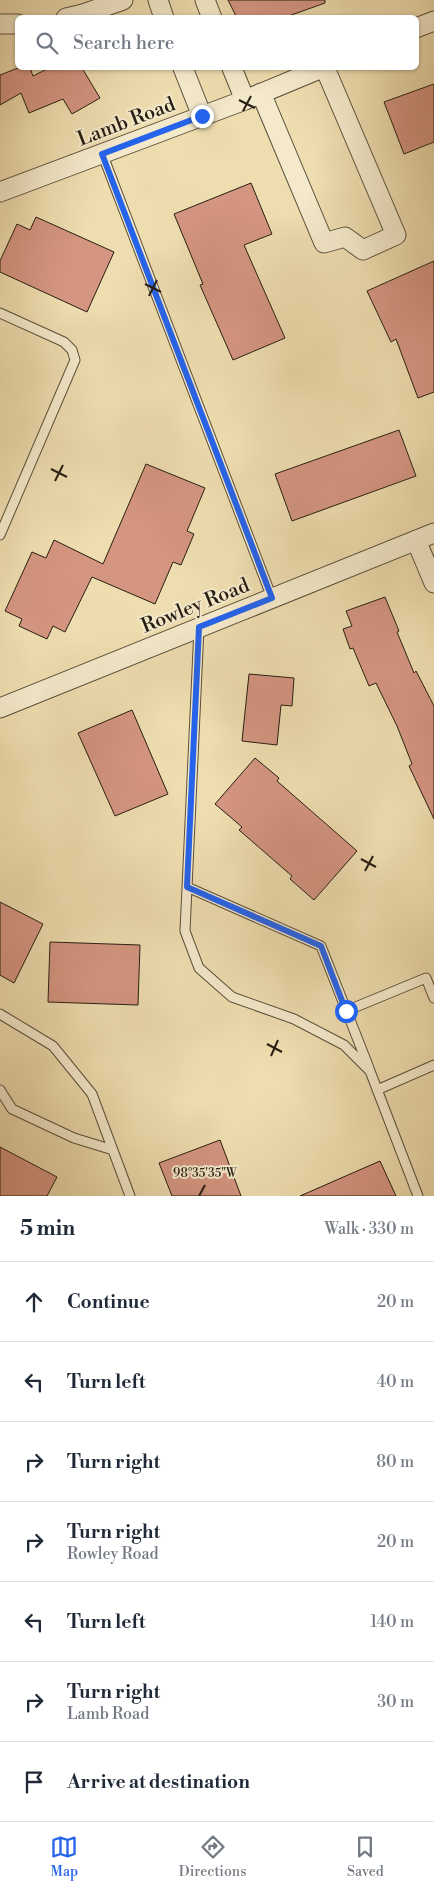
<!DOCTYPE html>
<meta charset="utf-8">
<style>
:root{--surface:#fff;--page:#f2f2f3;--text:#1f2937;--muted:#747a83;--line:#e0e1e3;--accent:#2563eb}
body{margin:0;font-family:"Libre Bodoni",serif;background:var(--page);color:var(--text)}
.stop{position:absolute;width:15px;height:15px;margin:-11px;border:4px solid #2563eb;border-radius:50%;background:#fff}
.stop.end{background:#2563eb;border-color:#fff;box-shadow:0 1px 5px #0008}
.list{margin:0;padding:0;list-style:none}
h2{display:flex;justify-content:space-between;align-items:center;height:65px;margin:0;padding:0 20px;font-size:21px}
h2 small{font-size:16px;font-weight:400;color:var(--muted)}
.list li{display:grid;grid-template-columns:32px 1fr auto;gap:15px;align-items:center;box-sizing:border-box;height:80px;padding:0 20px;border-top:1px solid var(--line)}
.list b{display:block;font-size:19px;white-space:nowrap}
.list p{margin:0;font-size:16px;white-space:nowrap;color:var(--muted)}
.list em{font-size:16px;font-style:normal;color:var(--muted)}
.icon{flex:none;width:28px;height:28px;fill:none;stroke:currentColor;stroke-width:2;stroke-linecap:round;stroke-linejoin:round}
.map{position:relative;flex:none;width:434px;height:1196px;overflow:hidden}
.search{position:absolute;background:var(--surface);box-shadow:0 1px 4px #0004;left:15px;right:15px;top:15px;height:55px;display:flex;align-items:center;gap:12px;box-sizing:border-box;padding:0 18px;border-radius:8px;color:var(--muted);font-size:19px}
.sheet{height:625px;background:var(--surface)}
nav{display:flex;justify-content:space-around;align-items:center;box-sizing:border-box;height:70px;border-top:1px solid var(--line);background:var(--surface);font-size:14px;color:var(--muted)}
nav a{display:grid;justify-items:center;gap:2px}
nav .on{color:var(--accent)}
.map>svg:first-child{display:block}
.building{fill:#d49581;stroke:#271e13}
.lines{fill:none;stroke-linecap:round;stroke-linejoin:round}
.lane-casing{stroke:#594e3a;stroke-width:11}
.street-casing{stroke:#594e3a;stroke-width:21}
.lane{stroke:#f4e9cb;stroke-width:9}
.street{stroke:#f4e9cb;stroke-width:19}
.route{stroke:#2563eb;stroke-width:6}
.ticks{fill:none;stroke:#271e13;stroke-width:2}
.labels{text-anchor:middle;stroke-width:4;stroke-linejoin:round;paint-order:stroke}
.street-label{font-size:20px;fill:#271e13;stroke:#f4e9cb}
.ticks-label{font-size:12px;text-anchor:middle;fill:#271e13;stroke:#f4e9cb;stroke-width:4;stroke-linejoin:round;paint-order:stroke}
</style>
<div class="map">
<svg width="434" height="1196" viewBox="0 0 434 1196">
<rect width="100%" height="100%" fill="#eeddaf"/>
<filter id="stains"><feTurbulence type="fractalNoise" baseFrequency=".004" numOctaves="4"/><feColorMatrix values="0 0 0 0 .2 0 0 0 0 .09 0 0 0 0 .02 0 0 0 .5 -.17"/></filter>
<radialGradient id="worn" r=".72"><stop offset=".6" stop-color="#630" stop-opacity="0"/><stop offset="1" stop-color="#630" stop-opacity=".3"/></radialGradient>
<path class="building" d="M228 0H325V3L283 18H237Z
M18 68H30L33 76 49 68H82L100 98 72 114 63 99 29 113 21 93 0 105V75Z
M434 84V142L404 154 384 102Z
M251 183 272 234 244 245 285 338 233 360 200 285 203 284 174 214Z
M36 217 114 252 87 312 0 272V261L17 224 30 230Z
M434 261V392L418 398 396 339 391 342 367 291Z
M399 430 416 476 292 521 275 474Z
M146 464 205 488 187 531 194 534 181 565 173 562 155 604 92 577 65 632 53 626 47 639 19 626 22 619 5 611 32 552 46 558 54 540 103 564Z
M385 597 399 631 397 632 414 673 416 671 434 706V819L409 766 412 764 397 726 376 683 369 686 353 648 350 649 343 629 352 626 346 611Z
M249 674 294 678 292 706 281 705 277 745 242 741Z
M132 710 168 794 115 816 78 733Z
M255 758 279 778 277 781 357 851 314 900 290 879 292 876 239 830 242 827 215 804Z
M0 902 43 924 14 983 0 975Z
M50 942 140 945 138 1005 48 1002Z
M220 1140 241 1196H172L159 1163Z
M0 1147 57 1177 47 1196H0Z
M380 1161 396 1196H300Z"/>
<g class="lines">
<g class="lane-casing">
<path id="lane" d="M102 153 272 598
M0 313 64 342 72 350 75 360 0 535
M199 628 185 931 199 968 232 997 294 1019 344 1045 370 1071 418 1196
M187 887 321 946 369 1068
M346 1011 426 978 434 998
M0 1014 53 1046 92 1094 130 1196
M0 1090 12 1109 74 1138 113 1150
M377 1090 434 1065"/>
</g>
<g class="street-casing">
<path id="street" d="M158 0 164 18
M205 0 212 18
M66 18 83 14 123 0
M0 24H18
M416 28 434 21
M183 68 202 116
M232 68 245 100
M261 93 324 243 345 237 363 250 396 235 325 68
M0 192 245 100 322 68
M416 540 434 583
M0 708 434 533"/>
</g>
<use href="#lane" class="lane"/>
<use href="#street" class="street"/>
</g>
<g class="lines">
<path class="route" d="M202 116 102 154 272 598 199 627 187 887 321 946 346 1011"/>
</g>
<path class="ticks" d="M239 100 255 108M243 111 251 96M145 284 161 292M149 296 157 280M51 469 67 477M55 481 63 465M361 859 376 867M365 871 373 856M267 1044 282 1052M271 1056 278 1040M199 1196 205 1185"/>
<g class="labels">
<g class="street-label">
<text transform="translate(126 121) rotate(-21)" y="7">Lamb Road</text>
<text transform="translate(195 605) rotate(-22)" y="7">Rowley Road</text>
</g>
</g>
<g class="ticks-label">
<text x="205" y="1177">98°35'35"W</text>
</g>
<rect width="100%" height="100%" filter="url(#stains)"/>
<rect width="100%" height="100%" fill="url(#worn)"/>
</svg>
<div class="stop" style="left:346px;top:1011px"></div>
<div class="stop end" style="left:202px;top:116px"></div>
<div class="search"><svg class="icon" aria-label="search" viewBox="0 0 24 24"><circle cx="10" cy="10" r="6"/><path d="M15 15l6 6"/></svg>Search here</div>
</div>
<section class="sheet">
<h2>5 min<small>Walk · 330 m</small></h2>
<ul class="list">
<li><svg class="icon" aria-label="ahead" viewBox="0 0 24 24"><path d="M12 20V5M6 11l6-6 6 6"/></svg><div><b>Continue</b></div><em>20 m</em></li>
<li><svg class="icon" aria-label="left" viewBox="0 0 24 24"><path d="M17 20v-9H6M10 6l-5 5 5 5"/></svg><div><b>Turn left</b></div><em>40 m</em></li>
<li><svg class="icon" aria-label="right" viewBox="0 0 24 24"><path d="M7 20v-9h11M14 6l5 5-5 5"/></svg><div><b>Turn right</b></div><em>80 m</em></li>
<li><svg class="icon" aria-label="right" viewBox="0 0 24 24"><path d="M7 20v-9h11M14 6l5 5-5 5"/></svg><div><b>Turn right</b><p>Rowley Road</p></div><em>20 m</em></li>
<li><svg class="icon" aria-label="left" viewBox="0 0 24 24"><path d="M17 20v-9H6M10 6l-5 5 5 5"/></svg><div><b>Turn left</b></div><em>140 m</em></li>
<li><svg class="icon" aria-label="right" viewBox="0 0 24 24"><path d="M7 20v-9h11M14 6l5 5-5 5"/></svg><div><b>Turn right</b><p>Lamb Road</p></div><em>30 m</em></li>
<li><svg class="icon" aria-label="arrive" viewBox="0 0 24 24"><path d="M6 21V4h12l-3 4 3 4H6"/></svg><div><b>Arrive at destination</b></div></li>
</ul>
</section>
<nav>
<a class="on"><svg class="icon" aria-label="map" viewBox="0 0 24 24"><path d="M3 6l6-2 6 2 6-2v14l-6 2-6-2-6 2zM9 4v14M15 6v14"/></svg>Map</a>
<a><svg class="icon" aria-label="directions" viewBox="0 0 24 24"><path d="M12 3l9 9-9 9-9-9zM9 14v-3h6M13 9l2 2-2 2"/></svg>Directions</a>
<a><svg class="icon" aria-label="saved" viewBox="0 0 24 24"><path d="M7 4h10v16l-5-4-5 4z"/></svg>Saved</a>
</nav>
